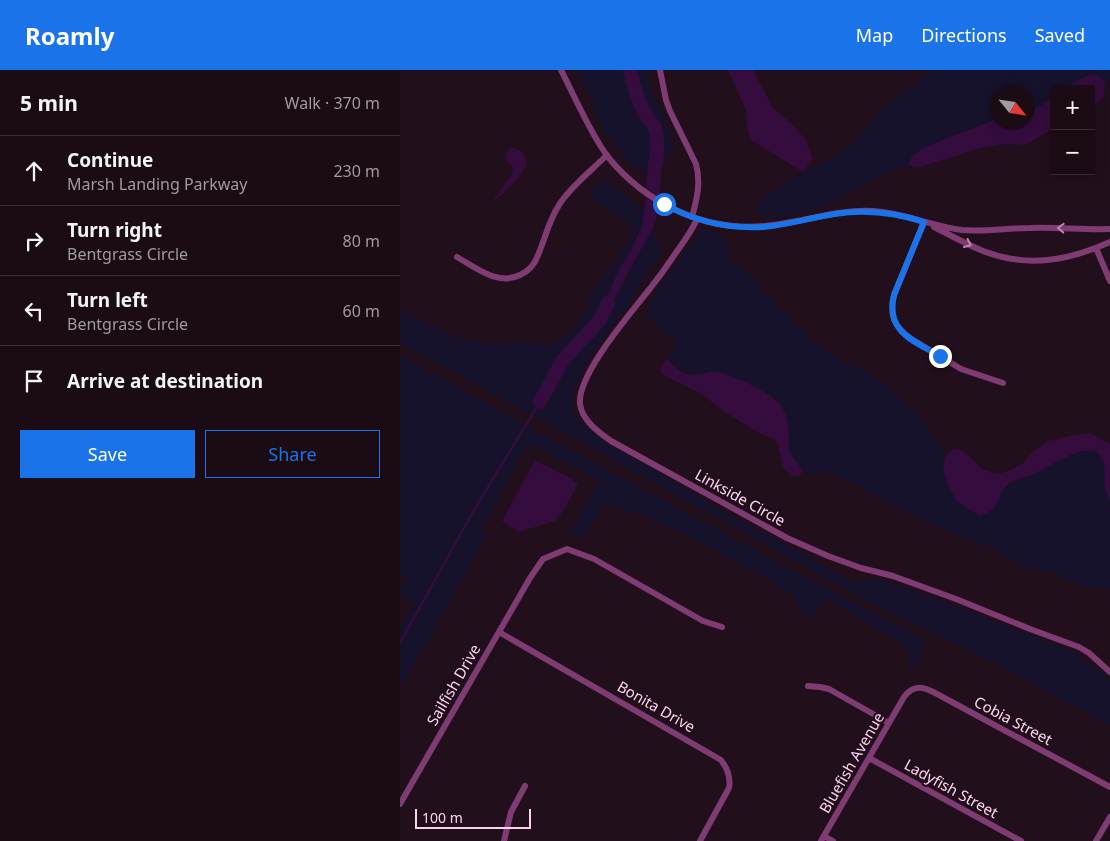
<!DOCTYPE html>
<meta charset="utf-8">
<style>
:root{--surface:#1a0b15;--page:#271922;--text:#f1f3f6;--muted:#9f9ba0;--line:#382b34;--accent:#1a73e8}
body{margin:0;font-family:"Noto Sans",sans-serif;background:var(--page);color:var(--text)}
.controls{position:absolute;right:15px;top:15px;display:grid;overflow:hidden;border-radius:0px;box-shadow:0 2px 12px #0003}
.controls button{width:45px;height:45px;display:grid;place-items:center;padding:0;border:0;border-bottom:1px solid var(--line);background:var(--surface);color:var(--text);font:25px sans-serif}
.compass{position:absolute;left:590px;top:15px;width:45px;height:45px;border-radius:50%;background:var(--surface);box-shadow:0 2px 12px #0003;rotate:120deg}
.scale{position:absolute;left:15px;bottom:12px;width:116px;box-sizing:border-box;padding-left:5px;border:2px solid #fdd2f1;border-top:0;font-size:14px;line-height:18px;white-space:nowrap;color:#fdd2f1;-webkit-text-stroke:4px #220f1c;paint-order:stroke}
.stop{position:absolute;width:15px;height:15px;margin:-11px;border:4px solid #1a73e8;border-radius:50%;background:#fff}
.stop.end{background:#1a73e8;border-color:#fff;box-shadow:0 1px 5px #0008}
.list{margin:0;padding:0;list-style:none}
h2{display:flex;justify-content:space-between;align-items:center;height:65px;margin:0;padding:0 20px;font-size:21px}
h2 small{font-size:16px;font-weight:400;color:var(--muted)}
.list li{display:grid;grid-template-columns:32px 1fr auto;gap:15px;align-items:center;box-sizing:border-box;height:70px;padding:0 20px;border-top:1px solid var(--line)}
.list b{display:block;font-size:19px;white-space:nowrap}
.list p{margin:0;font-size:16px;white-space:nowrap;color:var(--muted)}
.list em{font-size:16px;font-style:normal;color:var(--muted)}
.actions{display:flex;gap:10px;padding:15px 20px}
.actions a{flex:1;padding:11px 0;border:1px solid var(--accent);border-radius:0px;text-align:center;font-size:18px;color:var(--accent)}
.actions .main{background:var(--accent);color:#fff}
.icon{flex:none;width:28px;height:28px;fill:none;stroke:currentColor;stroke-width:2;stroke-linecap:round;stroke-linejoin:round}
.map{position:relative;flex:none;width:710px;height:771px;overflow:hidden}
header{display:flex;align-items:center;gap:30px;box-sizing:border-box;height:70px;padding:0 25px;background:var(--accent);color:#fff}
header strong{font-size:24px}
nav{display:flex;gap:28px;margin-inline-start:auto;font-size:18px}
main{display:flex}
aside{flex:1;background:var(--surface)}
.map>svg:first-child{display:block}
.green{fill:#16122c;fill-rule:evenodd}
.water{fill:#340c3e}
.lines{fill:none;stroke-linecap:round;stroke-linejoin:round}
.stream{stroke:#340c3e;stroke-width:2.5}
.river{stroke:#340c3e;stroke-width:14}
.minor{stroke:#7f3c72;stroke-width:6}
.oneway{stroke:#be87b2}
.route{stroke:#1a73e8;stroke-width:6}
.labels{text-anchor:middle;stroke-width:4.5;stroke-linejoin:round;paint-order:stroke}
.street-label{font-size:15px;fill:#fdd2f1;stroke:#220f1c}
</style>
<header>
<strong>Roamly</strong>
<nav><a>Map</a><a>Directions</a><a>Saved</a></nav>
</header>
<main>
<aside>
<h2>5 min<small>Walk · 370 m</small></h2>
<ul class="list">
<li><svg class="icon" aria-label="ahead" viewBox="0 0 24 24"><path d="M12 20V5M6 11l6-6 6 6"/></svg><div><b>Continue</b><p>Marsh Landing Parkway</p></div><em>230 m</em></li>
<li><svg class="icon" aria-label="right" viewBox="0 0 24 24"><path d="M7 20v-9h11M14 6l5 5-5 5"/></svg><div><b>Turn right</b><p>Bentgrass Circle</p></div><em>80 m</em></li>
<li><svg class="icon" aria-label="left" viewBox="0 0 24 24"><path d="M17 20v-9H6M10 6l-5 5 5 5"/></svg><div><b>Turn left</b><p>Bentgrass Circle</p></div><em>60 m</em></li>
<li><svg class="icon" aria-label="arrive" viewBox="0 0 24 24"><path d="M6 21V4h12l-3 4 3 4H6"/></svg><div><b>Arrive at destination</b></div></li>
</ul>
<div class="actions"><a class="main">Save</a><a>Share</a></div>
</aside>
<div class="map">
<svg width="710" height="771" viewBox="0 0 710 771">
<rect width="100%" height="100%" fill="#220f1c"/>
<path class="green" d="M175 0H248V7L253 28 263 44 271 63V82L262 90 261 81 258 75C250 83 249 91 248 101L244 103 231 94 208 66 200 54 194 40 193 30Z
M533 0H710V10L705 13 703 28 691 39V19H654V58L625 75 603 74 581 78 517 98C515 97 512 96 510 96 492 95 445 127 426 135 407 144 386 146 366 149L357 141 358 133 367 124 415 96 429 90 454 72 480 41ZM598 22H628V52H598Z
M202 111C219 117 232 130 244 143L241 159 228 186 219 199 200 249 205 247 230 199 252 160 258 171 262 182 251 196 229 234 187 291 173 323 172 340 179 351 202 370 327 443 455 513 463 511 471 506 534 528 674 582 690 593 710 610V656L598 594 475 535 0 272V240L57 268 100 275 125 272 151 276 175 259 185 242 193 219 213 195 226 176 233 162 230 153 193 130 191 122 196 115Z
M306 158 318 164 326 171 332 191 352 207 370 228 398 257 428 283 482 311 524 352 545 387 543 398 547 413 557 432 569 440 580 446 597 435 600 426 609 414 641 401 666 387 689 380 698 384 702 388 704 398V417L710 432V520L693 518 649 502 627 497 584 474 554 464 503 440 441 407 426 401 408 405C402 401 401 399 398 393 395 389 391 386 389 381 388 376 389 370 389 365 389 354 385 338 376 330 364 320 332 304 317 302 312 301 307 304 301 304 284 306 280 302 268 290L269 285 277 274 260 259 247 244 249 233 262 213 299 162Z
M0 285C174 383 350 478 526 571L517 596 509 595 510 584 502 573 426 529 413 548 400 540 394 524 281 462 239 444 204 433 182 469 171 461 199 411 138 377 128 375 80 461 87 465 0 619V560L15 533 0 524V516L4 517 9 508 0 506Z"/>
<path class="water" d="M328 0H353L373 38 394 56 406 71 413 89 403 102 351 70 347 58 346 40Z
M694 4 699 7 705 12 703 28 691 39V19H661L686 6Z
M654 25V58L625 75 603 74 581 78 517 98 509 95C509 95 511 88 511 88 518 78 549 68 560 63 573 59 584 53 597 50L598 52H628V43L643 34Z
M258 75 261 81 262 90 258 143 252 160 230 199 205 248 200 250 199 246 219 199 228 186 241 159 245 136 248 91 252 81Z
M110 78C116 78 121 80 124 85 125 88 127 93 126 96 123 106 99 127 91 134L112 104 113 98C106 90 102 88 110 78Z
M268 290C280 302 283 306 301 304 306 304 311 301 316 302 330 303 371 323 380 334 387 344 389 355 389 367 389 370 388 374 389 378 389 384 393 386 396 391 399 394 400 397 402 401L400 405 395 406H391L383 397 378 375 375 369 361 364 326 343 300 323 262 304 260 299 265 291Z
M690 363 710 374V432C708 428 706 422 705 418 703 408 707 396 701 387 690 369 655 394 642 400 632 406 620 407 610 413 595 423 604 439 580 446L557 432 547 413 543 398 545 387 553 379 560 380 570 387 581 398 597 404 608 401 622 394 631 384 648 371 671 366Z
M135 390 165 405 178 414 164 440 155 451 119 462 102 451Z"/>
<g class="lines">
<path class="stream" d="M0 573 74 440 140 332"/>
<path class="river" d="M230 0C233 15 238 32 246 45 248 50 253 53 255 58 259 70 257 82 256 94
M140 332 162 291 200 250 208 233"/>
<path class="minor" d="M161 0C175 27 190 63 208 87 245 133 305 162 365 156 401 153 436 139 473 141 504 143 532 156 562 160 585 162 608 158 630 158 657 157 683 160 710 159
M260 0 266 30 270 41 296 94C301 112 297 129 292 147
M297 149C291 163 281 175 273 187 265 199 257 210 248 221 230 244 177 305 180 334 182 350 198 362 211 371L387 468 428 486 461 498 493 506 556 529 630 559 679 577 689 583 710 602
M524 152 494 225C489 245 494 256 510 268L561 299 603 313
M534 157C550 165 566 174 583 181 627 198 668 191 710 172
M696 178 710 211
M57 187C76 198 98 216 120 205 129 201 135 194 138 185 145 169 149 150 159 135 169 118 193 99 207 85
M99 562 321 690C328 699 331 707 329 718L300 771
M408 616 420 617 429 619 489 653
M469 688 621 771
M0 734 130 508 143 489 167 479 194 489 303 551 322 557
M424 766 433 771
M104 771 111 742 125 716
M421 771 504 627C518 608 534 623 550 631L710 717
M696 771 710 747"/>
</g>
<defs><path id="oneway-chevron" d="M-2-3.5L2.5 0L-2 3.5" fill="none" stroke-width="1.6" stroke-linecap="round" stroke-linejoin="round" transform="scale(1.25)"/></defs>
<g class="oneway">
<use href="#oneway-chevron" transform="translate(661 158) rotate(-177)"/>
<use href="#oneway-chevron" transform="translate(568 174) rotate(25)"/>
</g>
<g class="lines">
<path class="route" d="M264 134C294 151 328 159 363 157 387 155 410 148 434 144 465 139 494 142 524 152L494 225C485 262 514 271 540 286"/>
</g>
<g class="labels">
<g class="street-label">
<text transform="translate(340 428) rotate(29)" y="5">Linkside Circle</text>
<text transform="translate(54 615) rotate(-60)" y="5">Sailfish Drive</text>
<text transform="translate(256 637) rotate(30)" y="5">Bonita Drive</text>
<text transform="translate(613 651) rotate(28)" y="5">Cobia Street</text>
<text transform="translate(452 693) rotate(-60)" y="5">Bluefish Avenue</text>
<text transform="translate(551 719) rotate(29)" y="5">Ladyfish Street</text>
</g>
</g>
</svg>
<div class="controls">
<button>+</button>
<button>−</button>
</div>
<svg class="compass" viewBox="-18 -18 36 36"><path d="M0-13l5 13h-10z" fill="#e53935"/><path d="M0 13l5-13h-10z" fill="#9f9ba0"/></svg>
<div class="scale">100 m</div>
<div class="stop" style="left:264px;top:134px"></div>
<div class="stop end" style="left:540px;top:286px"></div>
</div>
</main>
